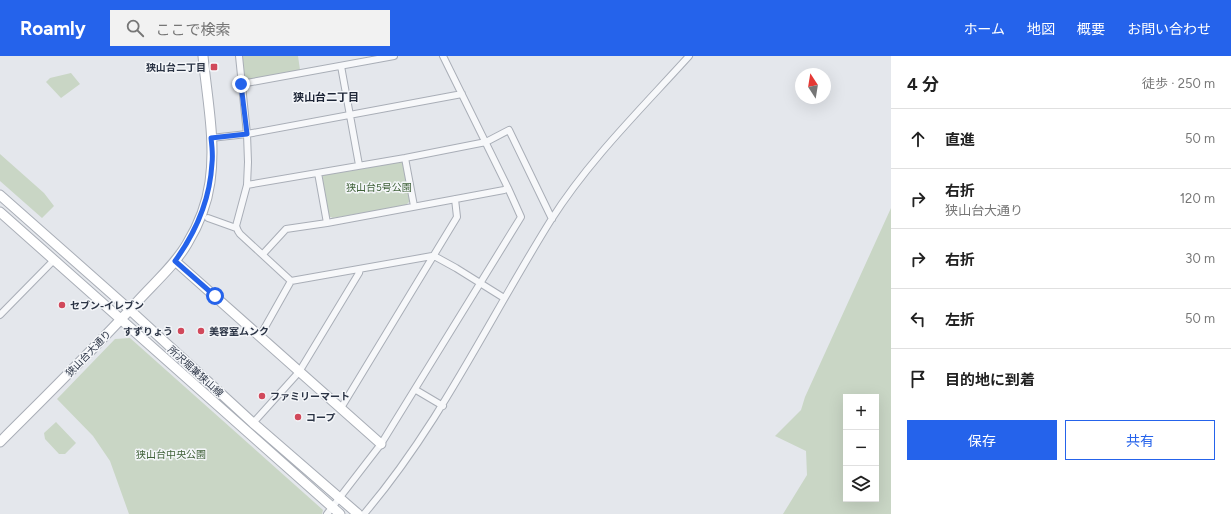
<!DOCTYPE html>
<html lang="ja">
<meta charset="utf-8">
<style>
:root{--surface:#fff;--page:#f2f2f2;--text:#222;--muted:#767676;--line:#e0e0e0;--accent:#2563eb}
body{margin:0;font-family:Figtree,"Noto Sans JP",sans-serif;background:var(--page);color:var(--text)}
.controls{position:absolute;right:12px;bottom:12px;display:grid;overflow:hidden;border-radius:0px;box-shadow:0 4px 16px #0002}
.controls button{width:36px;height:36px;display:grid;place-items:center;padding:0;border:0;border-bottom:1px solid var(--line);background:var(--surface);color:var(--text);font:20px sans-serif}
.compass{position:absolute;left:795px;top:12px;width:36px;height:36px;border-radius:50%;background:var(--surface);box-shadow:0 4px 16px #0002;rotate:348deg}
.stop{position:absolute;width:12px;height:12px;margin:-9px;border:3px solid #2563eb;border-radius:50%;background:#fff}
.stop.end{background:#2563eb;border-color:#fff;box-shadow:0 1px 4px #0008}
.list{margin:0;padding:0;list-style:none}
h2{display:flex;justify-content:space-between;align-items:center;height:52px;margin:0;padding:0 16px;font-size:17px}
h2 small{font-size:13px;font-weight:400;color:var(--muted)}
.list li{display:grid;grid-template-columns:26px 1fr auto;gap:12px;align-items:center;box-sizing:border-box;height:60px;padding:0 16px;border-top:1px solid var(--line)}
.list b{display:block;font-size:15px;white-space:nowrap}
.list p{margin:0;font-size:13px;white-space:nowrap;color:var(--muted)}
.list em{font-size:13px;font-style:normal;color:var(--muted)}
.actions{display:flex;gap:8px;padding:12px 16px}
.actions a{flex:1;padding:9px 0;border:1px solid var(--accent);border-radius:0px;text-align:center;font-size:14px;color:var(--accent)}
.actions .main{background:var(--accent);color:#fff}
.icon{flex:none;width:22px;height:22px;fill:none;stroke:currentColor;stroke-width:2;stroke-linecap:round;stroke-linejoin:round}
.map{position:relative;flex:none;width:891px;height:458px;overflow:hidden}
header{display:flex;align-items:center;gap:24px;box-sizing:border-box;height:56px;padding:0 20px;background:var(--accent);color:#fff}
header strong{font-size:19px}
nav{display:flex;gap:22px;margin-inline-start:auto;font-size:14px}
.search{width:280px;height:36px;background:var(--page);display:flex;align-items:center;gap:10px;box-sizing:border-box;padding:0 14px;border-radius:0px;color:var(--muted);font-size:15px}
main{display:flex}
aside{flex:1;background:var(--surface)}
.map>svg:first-child{display:block}
.green{fill:#c9d6c5;fill-rule:evenodd}
.lines{fill:none;stroke-linecap:round;stroke-linejoin:round}
.street-casing{stroke:#a9aeb7;stroke-width:8}
.secondary-casing{stroke:#a9aeb7;stroke-width:11}
.street{stroke:#f7f8fa;stroke-width:6}
.secondary{stroke:#fff;stroke-width:9}
.route{stroke:#2563eb;stroke-width:5}
.poi-dot{fill:#d1495b;stroke:#f4f6f9;stroke-width:1.5}
.labels{text-anchor:middle;stroke-width:3;stroke-linejoin:round;paint-order:stroke}
.poi-label{font-size:10px;font-weight:bold;fill:#2b3445;stroke:#f4f6f9;text-anchor:start}
.park-label{font-size:10px;fill:#3f6138;stroke:#f4f6f9}
.street-label{font-size:10px;fill:#2b3445;stroke:#f4f6f9}
.neighbourhood-label{font-size:11px;font-weight:bold;fill:#1d2536;stroke:#f4f6f9}
</style>
<header>
<strong>Roamly</strong>
<div class="search"><svg class="icon" aria-label="search" viewBox="0 0 24 24"><circle cx="10" cy="10" r="6"/><path d="M15 15l6 6"/></svg>ここで検索</div>
<nav><a>ホーム</a><a>地図</a><a>概要</a><a>お問い合わせ</a></nav>
</header>
<main>
<div class="map">
<svg width="891" height="458" viewBox="0 0 891 458">
<rect width="100%" height="100%" fill="#e4e7ec"/>
<path class="green" d="M242 0H298L300 14 247 24 245 23Z
M71 17 80 28 61 42 46 26 50 22Z
M0 98 44 137 54 150 42 162 0 125Z
M400 105 403 107 410 145 406 149 333 162 328 160 321 122 323 119Z
M891 152V458H783L807 419 806 395 775 380 801 354 805 341ZM846 341H876V443H846Z
M130 282 323 454 322 458H129L110 405 93 380 57 343 115 283Z
M56 366 76 387 65 398H59L45 383 44 377Z"/>
<g class="lines">
<g class="street-casing">
<path id="street" d="M239 0 247 78 248 106 247 129 236 170 238 175 240 178 291 225 432 200 436 201 456 212 504 242
M341 10 359 109
M241 28 394 0
M211 82 247 78 462 38
M405 102 414 150
M318 117 327 167
M247 129 405 102 486 86 509 74 552 163
M208 162 236 172
M263 198 286 173 327 167 504 134 508 132
M0 259 54 204
M260 280 291 225
M416 334 443 350
M341 352 457 161 455 143
M253 367 299 316 359 217 360 213
M327 458 381 388 521 161 508 132 443 0
M364 458C440 369 489 263 551 164 589 104 641 53 689 0"/>
</g>
<g class="secondary-casing">
<path id="secondary" d="M0 139 130 254 253 367 358 458
M0 156 340 458
M175 205 381 388
M0 386C46 340 93 294 137 246 154 227 174 210 187 188 198 170 207 148 210 126 216 85 207 42 203 0"/>
</g>
<use href="#street" class="street"/>
<use href="#secondary" class="secondary"/>
</g>
<g class="lines">
<path class="route" d="M215 240 175 205C196 176 210 144 212 107 213 99 212 90 211 82L247 78 241 28"/>
</g>
<g class="poi-dot">
<rect x="210" y="7" width="8" height="8" rx="2"/>
<circle cx="62" cy="249" r="4"/>
<circle cx="181" cy="275" r="4"/>
<circle cx="201" cy="275" r="4"/>
<circle cx="262" cy="340" r="4"/>
<circle cx="298" cy="361" r="4"/>
</g>
<g class="labels">
<g class="poi-label">
<text x="206" y="15" text-anchor="end">狭山台二丁目</text>
<text x="70" y="253">セブン-イレブン</text>
<text x="173" y="279" text-anchor="end">すずりょう</text>
<text x="209" y="279">美容室ムンク</text>
<text x="270" y="344">ファミリーマート</text>
<text x="306" y="365">コープ</text>
</g>
<g class="park-label">
<text x="379" y="135">狭山台5号公園</text>
<text x="171" y="402">狭山台中央公園</text>
</g>
<g class="street-label">
<text transform="translate(88 297) rotate(-46)" y="4">狭山台大通り</text>
<text transform="translate(196 315) rotate(42)" y="4">所沢堀兼狭山線</text>
</g>
<g class="neighbourhood-label">
<text x="326" y="45">狭山台二丁目</text>
</g>
</g>
</svg>
<div class="controls">
<button>+</button>
<button>−</button>
<button><svg class="icon" aria-label="layers" viewBox="0 0 24 24"><path d="M12 4l9 5-9 5-9-5zM3 14l9 5 9-5"/></svg></button>
</div>
<svg class="compass" viewBox="-18 -18 36 36"><path d="M0-13l5 13h-10z" fill="#e53935"/><path d="M0 13l5-13h-10z" fill="#767676"/></svg>
<div class="stop" style="left:215px;top:240px"></div>
<div class="stop end" style="left:241px;top:28px"></div>
</div>
<aside>
<h2>4 分<small>徒歩 · 250 m</small></h2>
<ul class="list">
<li><svg class="icon" aria-label="ahead" viewBox="0 0 24 24"><path d="M12 20V5M6 11l6-6 6 6"/></svg><div><b>直進</b></div><em>50 m</em></li>
<li><svg class="icon" aria-label="right" viewBox="0 0 24 24"><path d="M7 20v-9h11M14 6l5 5-5 5"/></svg><div><b>右折</b><p>狭山台大通り</p></div><em>120 m</em></li>
<li><svg class="icon" aria-label="right" viewBox="0 0 24 24"><path d="M7 20v-9h11M14 6l5 5-5 5"/></svg><div><b>右折</b></div><em>30 m</em></li>
<li><svg class="icon" aria-label="left" viewBox="0 0 24 24"><path d="M17 20v-9H6M10 6l-5 5 5 5"/></svg><div><b>左折</b></div><em>50 m</em></li>
<li><svg class="icon" aria-label="arrive" viewBox="0 0 24 24"><path d="M6 21V4h12l-3 4 3 4H6"/></svg><div><b>目的地に到着</b></div></li>
</ul>
<div class="actions"><a class="main">保存</a><a>共有</a></div>
</aside>
</main>
